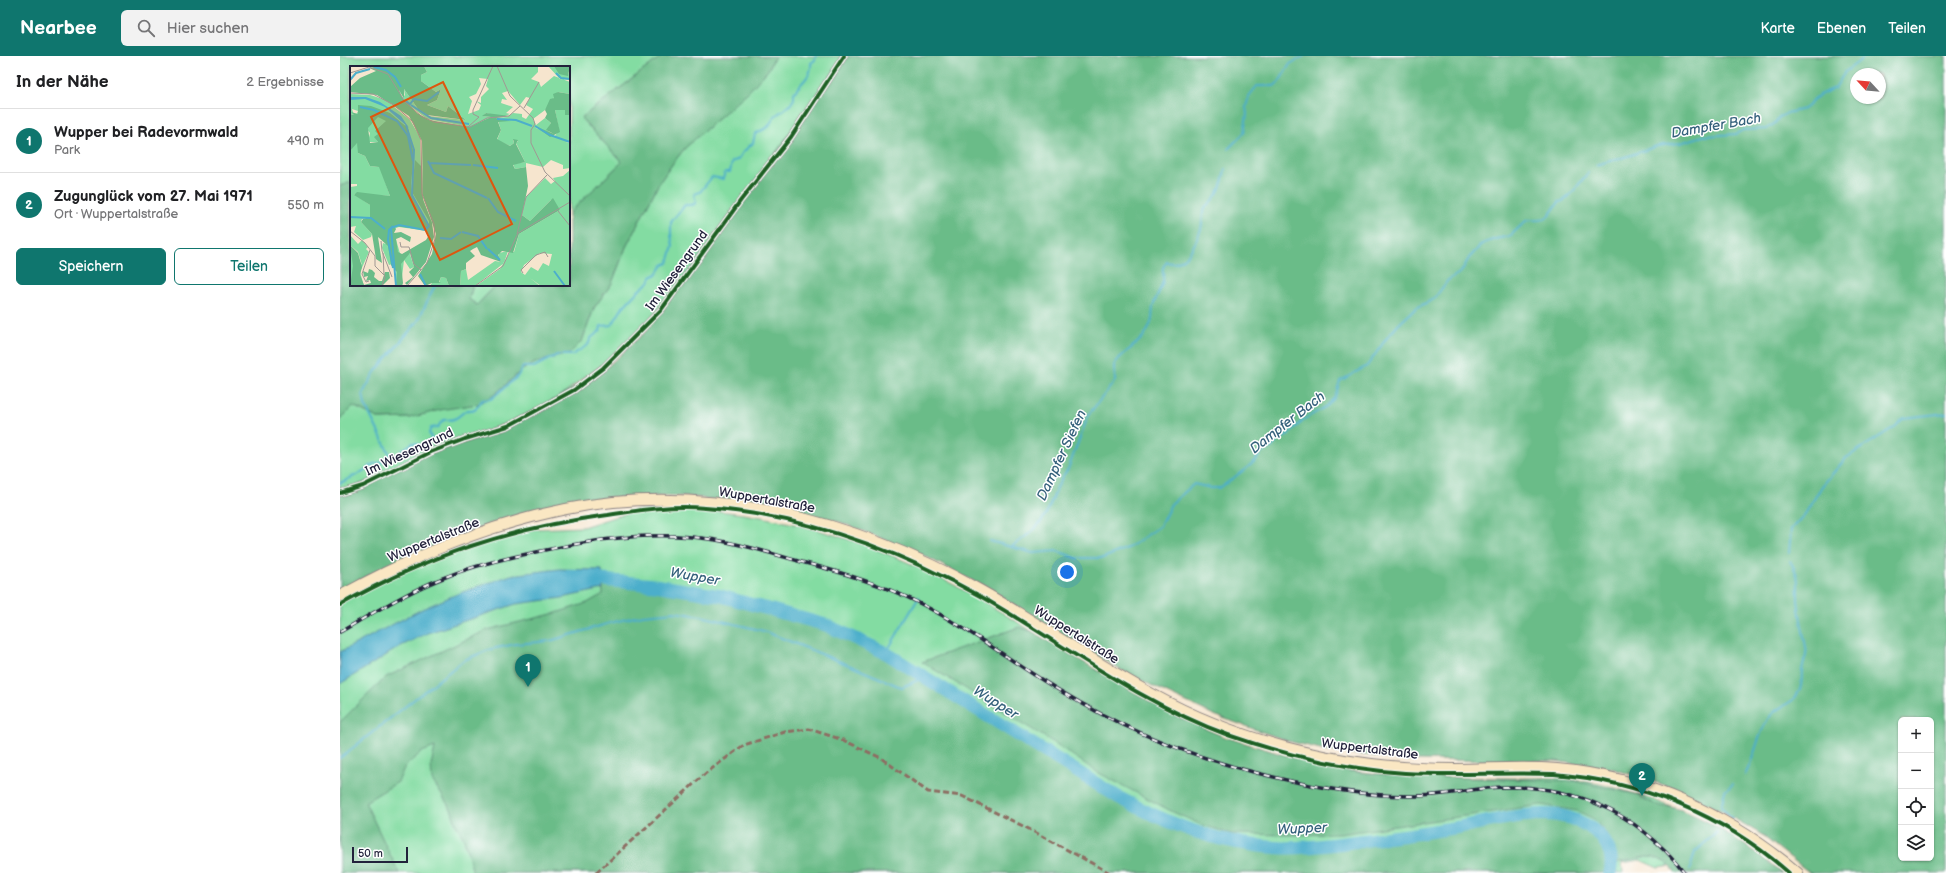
<!DOCTYPE html>
<html lang="de">
<meta charset="utf-8">
<style>
:root{--surface:#fff;--page:#f2f2f2;--text:#202124;--muted:#757577;--line:#e0e0e0;--accent:#0f766e}
body{margin:0;font-family:"Balsamiq Sans",sans-serif;background:var(--page);color:var(--text)}
.controls{position:absolute;right:12px;bottom:12px;display:grid;overflow:hidden;border-radius:6px;box-shadow:0 1px 3px #0004}
.controls button{width:36px;height:36px;display:grid;place-items:center;padding:0;border:0;border-bottom:1px solid var(--line);background:var(--surface);color:var(--text);font:20px sans-serif}
.compass{position:absolute;left:1510px;top:12px;width:36px;height:36px;border-radius:50%;background:var(--surface);box-shadow:0 1px 3px #0004;rotate:296deg}
.scale{position:absolute;left:12px;bottom:10px;width:56px;box-sizing:border-box;padding-left:4px;border:2px solid #22223b;border-top:0;font-size:11px;line-height:14px;white-space:nowrap;color:#22223b;-webkit-text-stroke:3px #fff;paint-order:stroke}
.you{position:absolute;left:727px;top:516px;width:14px;height:14px;margin:-10px;border:3px solid #fff;border-radius:50%;background:#1a73e8;box-shadow:0 0 0 6px #1a73e833}
.badge{display:grid;place-items:center;width:26px;height:26px;border-radius:50%;background:var(--accent);color:#fff;font-size:13px;font-weight:700}
.pin{position:absolute;translate:-50% -33px;filter:drop-shadow(0 1px 2px #0008)}
.pin::after{content:'';position:absolute;top:21px;width:14px;height:12px;background:inherit;clip-path:polygon(0 0,100% 0,50% 100%)}
.list{margin:0;padding:0;list-style:none}
h2{display:flex;justify-content:space-between;align-items:center;height:52px;margin:0;padding:0 16px;font-size:17px}
h2 small{font-size:13px;font-weight:400;color:var(--muted)}
.list li{display:grid;grid-template-columns:26px 1fr auto;gap:12px;align-items:center;box-sizing:border-box;height:64px;padding:0 16px;border-top:1px solid var(--line)}
.list b{display:block;font-size:15px;white-space:nowrap}
.list p{margin:0;font-size:13px;white-space:nowrap;color:var(--muted)}
.list em{font-size:13px;font-style:normal;color:var(--muted)}
.actions{display:flex;gap:8px;padding:12px 16px}
.actions a{flex:1;padding:9px 0;border:1px solid var(--accent);border-radius:6px;text-align:center;font-size:14px;color:var(--accent)}
.actions .main{background:var(--accent);color:#fff}
.icon{flex:none;width:22px;height:22px;fill:none;stroke:currentColor;stroke-width:2;stroke-linecap:round;stroke-linejoin:round}
.map{position:relative;flex:none;width:1606px;height:817px;overflow:hidden}
header{display:flex;align-items:center;gap:24px;box-sizing:border-box;height:56px;padding:0 20px;background:var(--accent);color:#fff}
header strong{font-size:19px}
nav{display:flex;gap:22px;margin-inline-start:auto;font-size:14px}
.search{width:280px;height:36px;background:var(--page);display:flex;align-items:center;gap:10px;box-sizing:border-box;padding:0 14px;border-radius:6px;color:var(--muted);font-size:15px}
main{display:flex}
aside{flex:1;background:var(--surface)}
.map>svg:first-child{display:block}
.green{fill:#83dca2;stroke:#527f6e}
.forest{fill:#6abc88;stroke:#466f62;fill-rule:evenodd}
.water{fill:#4caecb;stroke:#376883}
.lines{fill:none;stroke-linecap:round;stroke-linejoin:round}
.stream{stroke:#4caecb;stroke-width:2}
.river{stroke:#4caecb;stroke-width:13}
.street-casing{stroke:#8c8484;stroke-width:8}
.secondary-casing{stroke:#8c8484;stroke-width:12}
.street{stroke:#fff;stroke-width:7}
.secondary{stroke:#fae7c3;stroke-width:10}
.rail-casing{stroke:#22223b;stroke-width:3.5}
.rail{stroke:#fff;stroke-width:2;stroke-dasharray:6;stroke-linecap:butt}
.quiet{stroke:#8d6e63;stroke-width:3;stroke-dasharray:6 3;stroke-linecap:butt}
.cycleway-casing{stroke:#fff;stroke-width:6}
.cycleway{stroke:#1b5e20;stroke-width:4}
.labels{text-anchor:middle;stroke-width:3;stroke-linejoin:round;paint-order:stroke}
.street-label{font-size:13px;fill:#22223b;stroke:#fff}
.water-label{font-size:14px;font-style:italic;fill:#35617c;stroke:#fff}
.inset-river{fill:none;stroke:#4caecb;stroke-width:2}
.inset-road{fill:none;stroke:#a19793;stroke-width:1}
.view{fill:#de560e;fill-opacity:0.15;stroke:#de560e;stroke-width:2}
.inset-edge{fill:none;stroke:#22223b;stroke-width:2}
</style>
<header>
<strong>Nearbee</strong>
<div class="search"><svg class="icon" aria-label="search" viewBox="0 0 24 24"><circle cx="10" cy="10" r="6"/><path d="M15 15l6 6"/></svg>Hier suchen</div>
<nav><a>Karte</a><a>Ebenen</a><a>Teilen</a></nav>
</header>
<main>
<aside>
<h2>In der Nähe<small>2 Ergebnisse</small></h2>
<ul class="list">
<li><span class="badge">1</span><div><b>Wupper bei Radevormwald</b><p>Park</p></div><em>490 m</em></li>
<li><span class="badge">2</span><div><b>Zugunglück vom 27. Mai 1971</b><p>Ort · Wuppertalstraße</p></div><em>550 m</em></li>
</ul>
<div class="actions"><a class="main">Speichern</a><a>Teilen</a></div>
</aside>
<div class="map">
<svg width="1606" height="817" viewBox="0 0 1606 817">
<rect width="100%" height="100%" fill="#fff"/>
<filter id="ink" filterUnits="userSpaceOnUse"><feTurbulence type="fractalNoise" baseFrequency=".025" numOctaves="2"/><feDisplacementMap in="SourceGraphic" scale="8" xChannelSelector="R" yChannelSelector="G"/><feConvolveMatrix kernelMatrix="1 2 1 2 8 2 1 2 1" color-interpolation-filters="sRGB"/></filter>
<filter id="wash" filterUnits="userSpaceOnUse"><feTurbulence type="fractalNoise" baseFrequency=".012" numOctaves="4" result="noise"/><feDisplacementMap in="SourceGraphic" scale="16" xChannelSelector="R" yChannelSelector="G"/><feGaussianBlur stdDeviation="0.9" result="paint"/><feColorMatrix in="noise" values="0 0 0 0 0 0 0 0 0 0 0 0 0 0 0 0 0 1.4 0 .05"/><feComposite in="paint" operator="in"/></filter>
<g filter="url(#wash)">
<rect width="100%" height="100%" fill="#f6e5ce"/>
<path class="green" d="M0 0H322L241 62 282 106 229 157V11H11V126L0 130Z
M435 0H504L474 48 339 229 285 292 206 350 0 437V364L13 350 40 363 70 362 154 339 182 314 197 306H203L242 285 254 252 272 227 286 191 319 127 333 107 345 92 409 34 428 14Z
M133 229H156L137 249 129 243Z
M323 452C428 452 534 484 625 535 686 569 743 610 804 644 847 669 897 688 945 702 1016 721 1091 721 1164 722 1189 723 1213 720 1237 724 1289 732 1335 751 1381 773L1353 807 1318 812 1300 804 1282 807 1283 817H0V547L54 518 103 499 134 489 194 473 243 471 296 454Z"/>
<path class="forest" d="M322 0H435L428 14 409 35 345 92 333 107 319 127 286 191 272 227 254 252 242 285 229 298 197 306 182 314 154 339 138 348 100 354 70 362 40 363 13 350 0 364V130L11 126V229H133L129 243 137 249 156 229H229V157L282 106 241 62Z
M505 0H1606V817H1470L1419 777 1383 756 1334 732 1274 713 1215 705 1068 704 989 695 948 685 874 659 819 633 779 613 643 530 579 497 500 466 440 451 344 440 281 441 225 447 159 465 134 474 44 511 0 534V438L93 396 160 376 265 313 306 275 322 255ZM1516 18H1540V42H1516ZM1561 664H1591V802H1561Z
M262 524C350 532 439 548 520 583 555 599 587 621 619 642 672 675 725 708 778 741 832 770 881 789 943 792 966 792 990 789 1012 786 1048 782 1084 777 1120 771 1149 766 1186 756 1215 759 1245 763 1278 783 1270 817H133L124 783 116 769 112 755 92 724 91 709 95 691 82 696 65 710 58 726 25 746 59 817H0V666L46 621 147 574 216 557 247 547 263 538Z
M679 571 691 575 831 658 885 681 984 711 1016 716 1065 720 1235 725 1299 739 1302 742 1321 751C1346 745 1421 799 1442 817H1336C1317 793 1302 802 1276 807L1268 780 1254 763 1237 755 1201 749 1000 778 953 779 892 778 862 769 833 756 757 716 716 688 582 606Z"/>
<path class="water" d="M219 513 262 514 263 533 222 542 176 548 88 577 61 590 0 628V596L82 553 117 538 171 519Z"/>
<g class="lines">
<path class="stream" d="M888 93 904 77 907 58 906 51 909 40 917 30H934L939 26 950 8 964 0
M1256 109 1288 100 1317 90 1340 87 1363 80 1396 78 1403 74 1426 73 1434 68 1440 61 1447 57 1464 53 1479 39 1495 32 1505 16 1526 0
M61 395 72 387H76L80 390 92 383 89 377 91 372 98 371C105 359 105 366 114 363 124 359 122 352 135 354L142 344 151 343 177 321 183 311H194L217 299H232L248 289 251 282 260 275 261 270 272 269 283 251 298 235 309 226 311 221 317 218 323 209 328 207 333 190 331 179V166L345 149H352L356 147 354 138 360 136 372 121 383 123 385 116H390L392 106 399 103 403 96 413 87 415 78 428 71 435 60 450 49 454 43V37C459 28 473 20 471 7L475 4 476 0
M0 427C10 422 27 415 33 408L43 406 50 399 25 349 23 337 35 316 78 265 95 229
M650 485 693 497 717 495 737 502H763L790 491 820 470 831 448 854 428 871 432H880L908 411 917 403 921 396 932 391 939 383 947 380 963 364 987 350 995 341 1000 325 1027 310 1046 283 1058 269 1076 252 1094 243 1108 224 1121 216 1129 202 1142 188 1155 183 1170 180 1187 164C1211 165 1206 162 1219 146 1228 146 1241 124 1248 117
M671 491C681 484 692 477 700 467 713 451 714 429 728 413L749 358 775 325C775 320 774 314 774 310 776 299 804 288 810 269 813 264 812 257 813 251 815 242 821 234 823 225 825 216 819 214 827 206 845 212 856 187 861 173 863 165 862 159 864 152 878 140 882 132 885 113
M1449 497 1451 473 1465 458 1482 430 1506 402 1556 370 1563 362 1606 357
M546 597 579 541
M0 702 124 604 151 593 176 588 210 585 270 567 303 559 334 556 361 560 424 575 511 610 556 629 562 631 585 621
M1405 719C1415 701 1417 680 1428 663 1439 647 1452 651 1459 635 1463 628 1461 622 1462 614 1463 607 1468 600 1466 591 1463 575 1459 558 1458 543 1457 524 1461 523 1450 505
M1392 763 1381 750 1385 735 1393 728
M1271 800 1276 799
M1350 813 1355 796 1377 776"/>
<path class="river" d="M246 526 262 524 315 529 381 540 486 569 546 597 778 741C832 770 881 789 943 792 966 792 990 789 1012 786 1048 782 1084 777 1120 771 1149 766 1186 756 1215 759 1245 763 1278 783 1270 817"/>
</g>
</g>
<g filter="url(#ink)">
<g class="lines">
<g class="street-casing">
<path id="street" d="M0 437 23 430 91 396 125 383 168 370 234 334 263 312 321 254 401 144 451 81 504 0"/>
</g>
<g class="secondary-casing">
<path id="secondary" d="M0 540C71 501 146 469 226 453 369 425 515 464 640 534 699 567 754 607 814 639 856 662 900 679 945 691 1001 706 1058 713 1116 713 1149 713 1184 710 1217 713 1307 721 1389 758 1458 817"/>
</g>
<use href="#street" class="street"/>
<use href="#secondary" class="secondary"/>
<g class="rail-casing">
<path id="rail" d="M0 576C33 557 67 536 103 522 130 511 158 504 187 498 241 486 296 476 352 481 389 484 423 495 458 505 500 516 542 528 581 548 629 572 671 606 717 633 779 671 846 699 917 717 966 729 1017 740 1068 740 1094 741 1121 735 1147 732 1227 725 1296 754 1345 817"/>
</g>
<use href="#rail" class="rail"/>
<path class="quiet" d="M256 817 366 717 404 689 445 676 469 673 503 684 541 702 588 736 622 740 687 772 770 817"/>
<g class="cycleway-casing">
<path id="cycleway" d="M0 437 23 430 91 396 125 383 168 370 234 334 263 312 321 254 401 144 451 81 504 0
M0 549C87 500 169 472 268 459 300 454 332 449 365 452 463 459 554 492 640 540 722 587 798 646 888 679 945 699 1004 713 1065 717 1114 720 1164 716 1214 718 1300 725 1384 759 1449 817"/>
</g>
<use href="#cycleway" class="cycleway"/>
</g>
</g>
<g class="labels">
<g class="street-label">
<text transform="translate(336 214) rotate(-54)" y="5">Im Wiesengrund</text>
<text transform="translate(69 395) rotate(-25)" y="5">Im Wiesengrund</text>
<text transform="translate(427 443) rotate(10)" y="5">Wuppertalstraße</text>
<text transform="translate(93 483) rotate(-22)" y="5">Wuppertalstraße</text>
<text transform="translate(737 578) rotate(32)" y="5">Wuppertalstraße</text>
<text transform="translate(1030 692) rotate(7)" y="5">Wuppertalstraße</text>
</g>
<g class="water-label">
<text transform="translate(1376 69) rotate(-10)" y="5">Dampfer Bach</text>
<text transform="translate(947 366) rotate(-38)" y="5">Dampfer Bach</text>
<text transform="translate(721 399) rotate(-65)" y="5">Dampfer Siefen</text>
<text transform="translate(355 520) rotate(10)" y="5">Wupper</text>
<text transform="translate(656 646) rotate(32)" y="5">Wupper</text>
<text transform="translate(962 772) rotate(-3)" y="5">Wupper</text>
</g>
</g>
<g transform="translate(10 10)">
<rect width="220" height="220" fill="#f6e5ce"/>
<path d="M74 0H188V6L181 13 189 16 191 21 204 10 220 16V28L208 26 195 44 183 53 186 59 195 52 201 57 197 64 203 69 185 60 186 62 205 70 209 64 205 44H215V49H220V76H216L220 77V102L213 103V99L201 94 193 101 176 97V101L165 103 163 98 175 96 166 77 168 75 163 74 164 77 160 80 147 74 151 64 148 55 160 54 146 52 157 51 163 47 172 48V51L176 53 183 43 176 39 180 32 176 31 170 39 158 25 152 27 157 34 152 33 151 37 163 41 156 47 160 48 152 51 136 47 133 50 141 51 120 61 77 53 56 37 49 24 55 30 54 23 68 43 78 50 116 54 98 40 96 46 77 39 87 34 91 23 86 26 71 15V9L77 6ZM129 12 138 13 136 20 139 23 131 31V37L126 35 131 39 129 44 118 48 122 35 119 31 126 28 131 18ZM198 0H208L218 9 220 3V14L210 13ZM0 28 20 29 36 34 60 54 70 71 72 130 82 157 80 171 77 165 49 161 43 163 51 191 59 185 64 201 60 203 54 194 51 220H45L46 206 42 198 39 199 32 182 33 177 36 178 59 101 25 72 28 76H18L20 67 6 49 8 45 2 43 4 49 0 48ZM6 76 9 80 8 87 15 90 20 100 30 101 40 130 4 128 20 139V152L12 153 11 156 22 168 21 171 13 174 4 166 6 160 0 161V121L7 120V118H0V85ZM220 104V220H191L180 212 190 220H126L150 203 160 186H164L169 168 210 144 201 134 180 155 172 149 175 132 195 112 201 118 205 115 203 112 213 110ZM190 187 202 188 199 200 193 197 188 205 181 201 175 209 171 206 174 199ZM0 169 8 178 12 174 18 181 16 183 19 186 10 206 14 220H0V180L12 199 8 186 0 179ZM158 185 154 197 125 220H110L111 205 116 203 118 214 145 195 151 196 148 191 149 187ZM91 211 96 212 99 220H80L82 217H91H89Z" fill="#83dca2" fill-rule="evenodd"/>
<path d="M29 0H74L77 6 71 9V15L86 26 91 23 87 34 77 39 96 46 98 40 116 54 77 49 68 43 54 23V32L49 24 52 31 67 47 79 54 119 61 141 51 132 50 136 47 160 50 146 52 161 55 148 56 151 64 147 73 160 80 164 77 163 73 168 74 166 78 175 96 163 99 165 103 176 101 178 120 172 149 180 155 203 132 210 144 169 168 163 187 152 185 148 189 151 196 131 189 127 181 123 183 120 185 125 190 116 197V203L111 205 110 220H99L96 212 91 211 89 216 91 217H82L75 220 68 210 82 188 86 168 73 130 72 75 59 50 27 29 0 26V21L10 12 26 5 19 2ZM204 0H220L218 10 209 8ZM208 26 220 28V49H215V44H205L210 66 200 71 185 60 204 68 196 64 201 57 195 52 197 48 195 44 200 33 204 32 203 28ZM8 39 21 40 40 47 58 62 64 88 61 117 62 129 66 138 77 155 79 162V155L62 126 65 94 72 101 73 134 82 157 84 171 76 196 57 219 55 217 63 211 59 206 64 201 60 187 51 198 53 217 52 220H46L47 206 41 199 38 180 28 171 32 197 26 193 22 168 11 156 13 153 20 151V139L4 129 7 126 40 130 29 101 20 100 15 90 8 87 7 77 0 85V48L4 49 1 46 8 48ZM28 51 36 55 25 65 28 68 24 71 28 76 20 77 18 62ZM44 160 76 164 79 169 76 174 52 188 48 186 46 173 51 171 60 176 61 171 51 166 44 167 46 163ZM0 179 8 187 12 201 10 209 14 219 21 217 20 214 16 215 18 210 14 211 13 205 18 207 19 203 22 204 25 207 24 211 29 215H32L35 206H39L40 212 32 220H0L3 200Z" fill="#6abc88" fill-rule="evenodd"/>
<path d="M0 31H16L30 36 51 50 59 62 35 41 15 33 0 34Z" fill="#4caecb"/>
<path class="inset-river" d="M24 1 36 4 45 11 51 21M206 7 211 12 220 13M0 14 6 7 20 3M56 35 60 38 64 33 77 35 89 26M61 39 81 52 119 58M10 41 24 44 47 55 58 70 63 95M147 53 166 54 182 60M185 60 200 69 220 76M78 95 84 107 137 132M79 97 121 99M123 99 148 102M138 132 148 146 166 155M0 151 21 152 35 163M43 160 39 164 38 174 43 202M112 166 128 170 137 183M90 172 101 173 111 166M138 183 150 194M204 205 215 220M70 208 76 220M46 220 41 162 49 159 75 164 79 160 62 129 64 84 56 59"/>
<path class="inset-road" d="M147 0 160 30 183 52 185 58 181 64V77L195 106 220 130M0 7 19 1 38 8 55 36 71 50 84 56 120 61 137 52 159 50 170 40M0 27 23 28 44 39 63 56 71 74 72 128 84 158 85 173 77 197 57 220M174 42 189 16M118 61 129 51 123 48V44L143 0M208 145 220 160M0 165 15 177 25 190V200L35 210 32 220M167 168 176 131 197 109M31 175 32 185 42 211M50 176 51 181H59L64 198 71 204M33 187 34 209M173 207 171 204 186 189 195 186 198 191M19 215 16 216 12 208 20 184M125 220 153 200 168 167 220 136"/>
<path class="view" d="M93 16 162 158 90 194 21 51Z"/>
<rect width="220" height="220" class="inset-edge"/>
</g>
</svg>
<div class="controls">
<button>+</button>
<button>−</button>
<button><svg class="icon" aria-label="locate" viewBox="0 0 24 24"><circle cx="12" cy="12" r="6"/><path d="M12 2v4M12 18v4M2 12h4M18 12h4"/></svg></button>
<button><svg class="icon" aria-label="layers" viewBox="0 0 24 24"><path d="M12 4l9 5-9 5-9-5zM3 14l9 5 9-5"/></svg></button>
</div>
<svg class="compass" viewBox="-18 -18 36 36"><path d="M0-13l5 13h-10z" fill="#e53935"/><path d="M0 13l5-13h-10z" fill="#757577"/></svg>
<div class="scale">50 m</div>
<div class="you"></div>
<div class="pin badge" style="left:188px;top:631px">1</div>
<div class="pin badge" style="left:1302px;top:740px">2</div>
</div>
</main>
